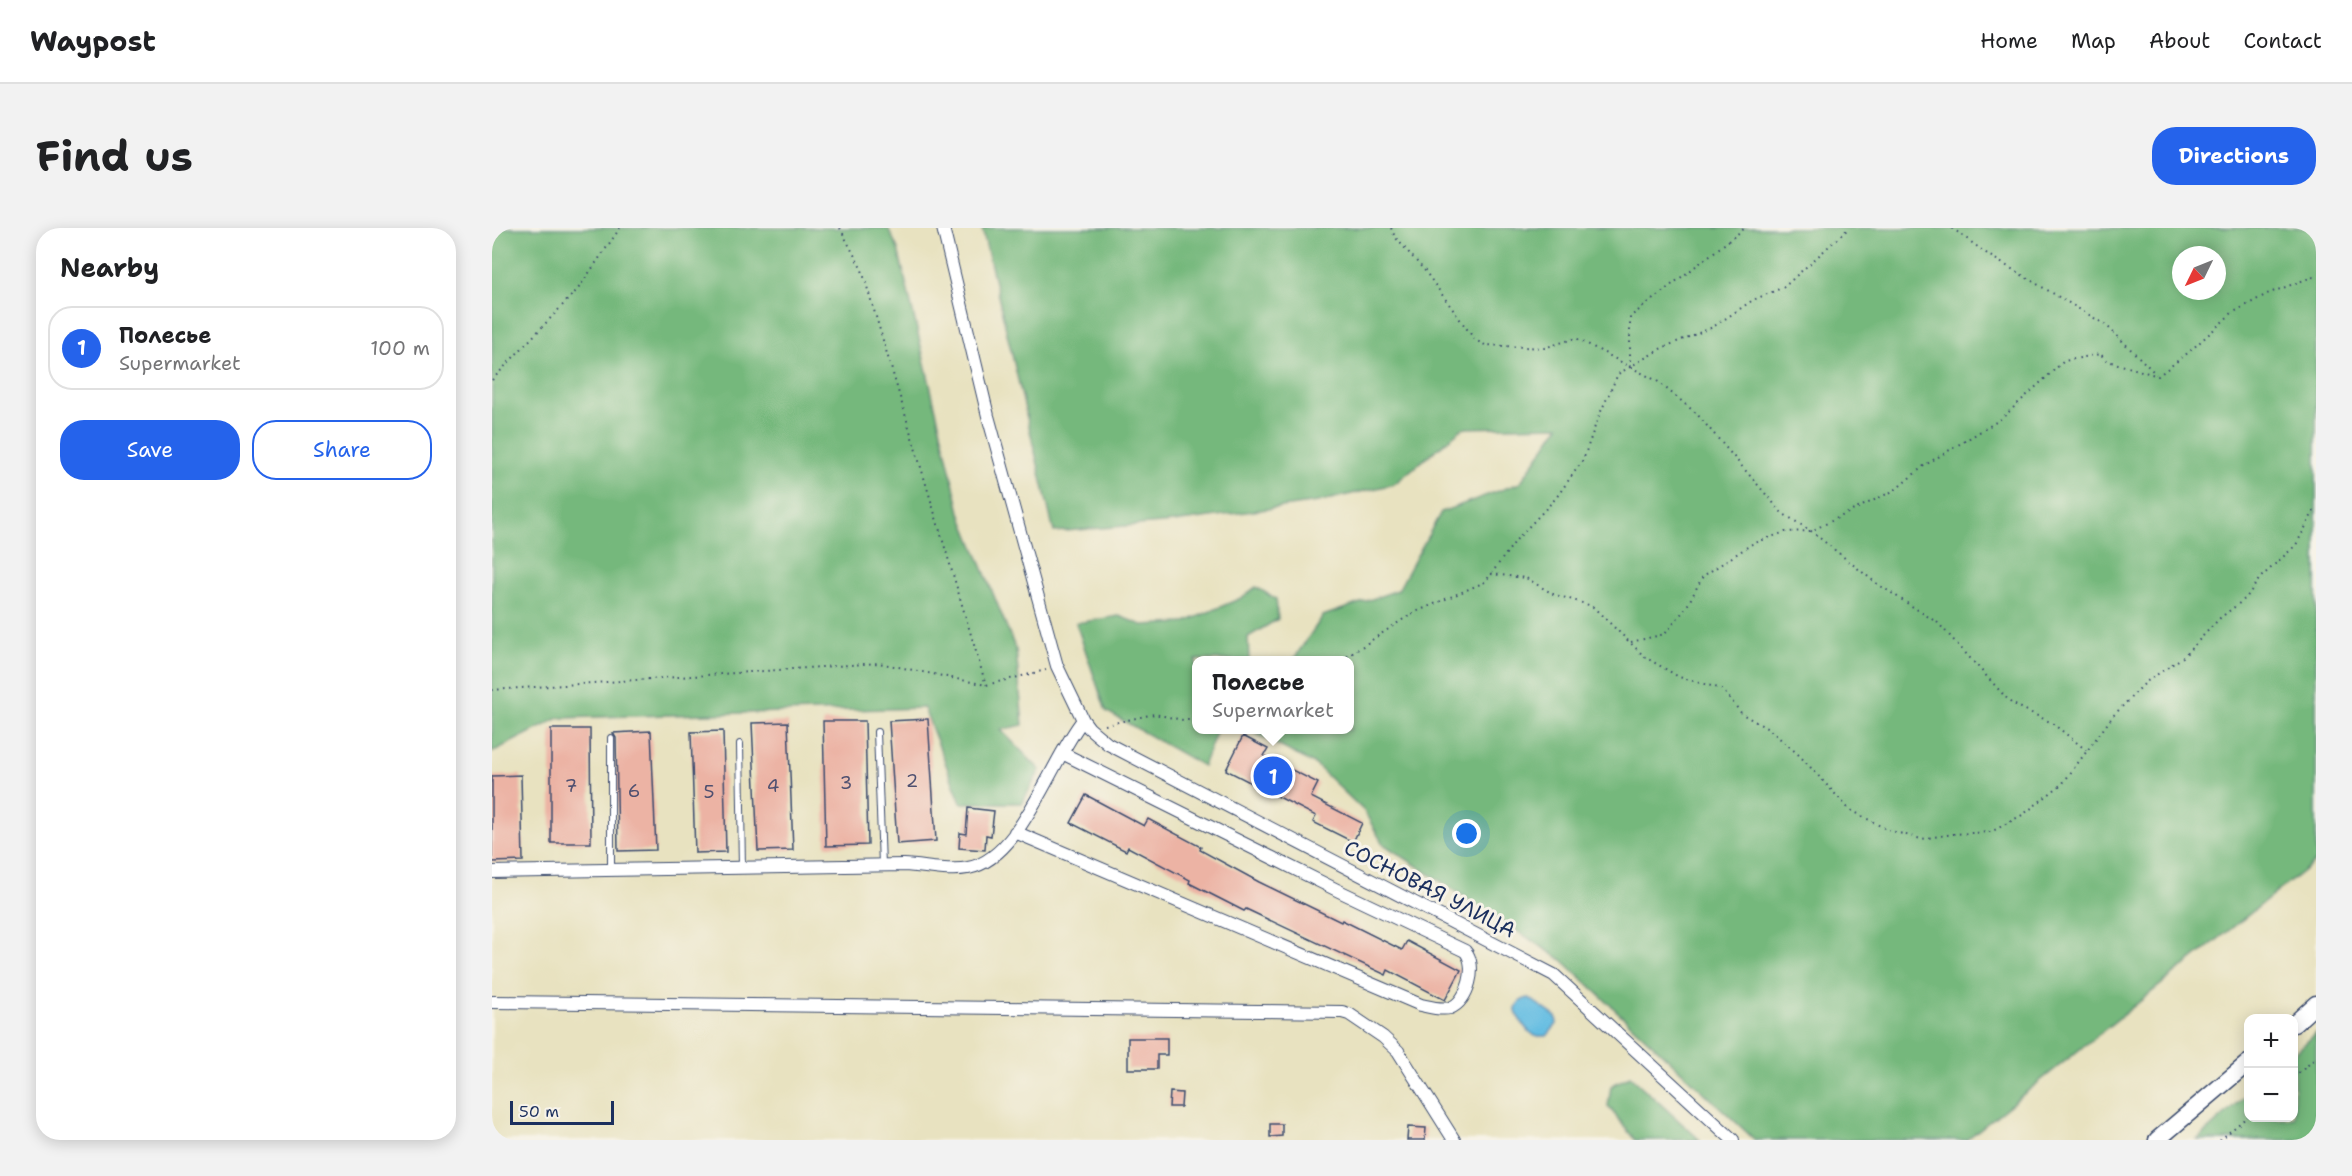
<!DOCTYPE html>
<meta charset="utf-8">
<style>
:root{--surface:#fff;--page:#f2f2f2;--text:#202124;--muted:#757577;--line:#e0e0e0;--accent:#2563eb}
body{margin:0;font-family:"Shantell Sans",sans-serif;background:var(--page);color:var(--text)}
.controls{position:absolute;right:18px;bottom:18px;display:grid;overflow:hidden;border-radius:12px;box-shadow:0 3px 15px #0003}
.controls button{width:54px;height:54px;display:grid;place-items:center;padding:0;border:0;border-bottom:2px solid var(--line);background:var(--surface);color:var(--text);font:30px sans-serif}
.compass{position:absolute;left:1680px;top:18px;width:54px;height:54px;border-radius:50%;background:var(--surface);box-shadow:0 3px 15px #0003;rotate:227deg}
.scale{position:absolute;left:18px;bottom:15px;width:104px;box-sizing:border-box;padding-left:6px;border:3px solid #1b2f5e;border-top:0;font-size:16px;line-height:21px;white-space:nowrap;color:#1b2f5e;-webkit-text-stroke:4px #f7f3e8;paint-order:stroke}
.you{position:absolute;left:975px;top:606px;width:21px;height:21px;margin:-15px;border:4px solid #fff;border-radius:50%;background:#1a73e8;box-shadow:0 0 0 9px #1a73e833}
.badge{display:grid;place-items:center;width:39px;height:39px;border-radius:50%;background:var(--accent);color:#fff;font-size:20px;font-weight:700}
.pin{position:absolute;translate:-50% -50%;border:3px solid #fff;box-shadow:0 2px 6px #0006}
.popup{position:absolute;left:700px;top:428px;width:162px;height:78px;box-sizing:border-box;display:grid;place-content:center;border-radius:12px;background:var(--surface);filter:drop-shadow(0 2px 4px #0005);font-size:20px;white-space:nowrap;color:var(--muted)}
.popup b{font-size:22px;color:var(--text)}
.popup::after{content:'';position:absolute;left:50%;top:100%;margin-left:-12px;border:12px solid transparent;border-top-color:var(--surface)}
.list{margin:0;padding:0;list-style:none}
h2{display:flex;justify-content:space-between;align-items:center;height:78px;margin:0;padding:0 24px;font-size:26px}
h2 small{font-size:20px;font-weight:400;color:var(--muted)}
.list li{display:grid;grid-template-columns:39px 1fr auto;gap:18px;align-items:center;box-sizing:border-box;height:84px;margin:0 12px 12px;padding:0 12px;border:2px solid var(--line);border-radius:24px}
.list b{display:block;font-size:22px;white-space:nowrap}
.list p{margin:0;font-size:20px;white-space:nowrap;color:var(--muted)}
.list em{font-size:20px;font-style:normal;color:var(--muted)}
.actions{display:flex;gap:12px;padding:18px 24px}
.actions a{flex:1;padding:14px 0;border:2px solid var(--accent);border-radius:24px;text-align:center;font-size:21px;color:var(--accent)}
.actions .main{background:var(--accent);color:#fff}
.map{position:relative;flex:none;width:1824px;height:912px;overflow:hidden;border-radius:24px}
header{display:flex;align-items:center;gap:36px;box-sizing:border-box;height:84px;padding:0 30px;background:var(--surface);border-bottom:2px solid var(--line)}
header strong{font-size:28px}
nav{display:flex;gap:33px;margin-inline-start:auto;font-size:21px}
.intro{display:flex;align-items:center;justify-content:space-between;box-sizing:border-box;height:144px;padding:0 36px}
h1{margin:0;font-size:42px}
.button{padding:15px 27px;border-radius:24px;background:var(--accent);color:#fff;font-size:21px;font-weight:700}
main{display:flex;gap:36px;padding:0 36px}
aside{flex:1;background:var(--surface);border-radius:24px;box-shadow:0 3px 15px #0003}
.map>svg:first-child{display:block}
.forest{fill:#74b87c;stroke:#48746d;stroke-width:1.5;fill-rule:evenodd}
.water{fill:#65bde2;stroke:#4076a0;stroke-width:1.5}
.building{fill:#ecb3a4}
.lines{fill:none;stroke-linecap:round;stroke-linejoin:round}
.service-casing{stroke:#3a4a6d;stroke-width:8}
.minor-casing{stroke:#3a4a6d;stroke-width:14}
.secondary-casing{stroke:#3a4a6d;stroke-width:19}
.path{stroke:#3a4a6d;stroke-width:2;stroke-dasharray:1.5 4.5;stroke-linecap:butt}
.service{stroke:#fff;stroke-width:6}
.minor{stroke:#fff;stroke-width:12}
.secondary{stroke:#fff;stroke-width:16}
.labels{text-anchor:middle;stroke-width:6;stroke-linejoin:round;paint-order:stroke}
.number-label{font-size:18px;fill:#4f5070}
.street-label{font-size:21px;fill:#1b2f5e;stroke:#f7f3e8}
</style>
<header>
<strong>Waypost</strong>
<nav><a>Home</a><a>Map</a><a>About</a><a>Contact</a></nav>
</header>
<div class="intro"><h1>Find us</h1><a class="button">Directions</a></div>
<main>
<aside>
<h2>Nearby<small></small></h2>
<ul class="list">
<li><span class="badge">1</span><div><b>Полесье</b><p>Supermarket</p></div><em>100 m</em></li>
</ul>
<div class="actions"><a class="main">Save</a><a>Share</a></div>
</aside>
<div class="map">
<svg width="1824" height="912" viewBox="0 0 1824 912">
<rect width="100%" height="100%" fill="#f7f3e8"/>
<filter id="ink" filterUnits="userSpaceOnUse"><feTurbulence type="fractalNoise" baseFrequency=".0167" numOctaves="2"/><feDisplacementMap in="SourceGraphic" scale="12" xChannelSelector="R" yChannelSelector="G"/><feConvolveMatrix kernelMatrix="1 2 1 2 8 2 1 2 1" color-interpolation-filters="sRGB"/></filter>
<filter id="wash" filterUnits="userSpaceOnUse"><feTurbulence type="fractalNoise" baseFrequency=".008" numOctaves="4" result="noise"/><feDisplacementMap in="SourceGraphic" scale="24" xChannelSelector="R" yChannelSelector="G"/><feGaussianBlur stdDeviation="1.35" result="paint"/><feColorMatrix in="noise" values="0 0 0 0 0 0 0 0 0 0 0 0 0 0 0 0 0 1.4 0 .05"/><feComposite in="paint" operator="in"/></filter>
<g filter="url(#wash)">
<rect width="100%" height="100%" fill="#e8e2c0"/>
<path class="forest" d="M0 0H396L406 21 468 284 524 422 531 497 509 502 548 542 530 575H469L432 480 67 490 0 524Z
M490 0H1824V633L1474 912H1263L1070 732 891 616 872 583 824 537 757 502H858V432H801L831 388 906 362 949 284 1028 255 1067 198 971 200 902 256 826 274 682 294 562 304ZM1689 27H1725V63H1689Z
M764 359 784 371 786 391 756 409 757 432H704V502H725L711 538 614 483 584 395 627 388 650 397 691 395 749 370Z
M1824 805V912H1705L1756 866V890H1802V826Z
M1138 848 1208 912H1143L1116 878 1119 858Z"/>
<path class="water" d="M1037 770 1064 789 1065 796 1055 808H1043C1033 801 1026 792 1023 780 1027 774 1030 771 1037 770Z"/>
<g id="blocks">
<path class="building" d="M436 491 444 613 405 616 397 493Z
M331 493H373L376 617 334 618Z
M296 494 301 622 266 623 260 495Z
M59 501H98L99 615H59Z
M159 503 164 622 126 623 124 510 121 505Z
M231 503 234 624 203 625 199 504Z
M751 508 776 521 772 528 826 555 819 569 870 595 861 614 821 594 824 588 734 542Z
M29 547 31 633 0 634V548Z
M594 567 652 598 656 591 709 619 708 622 767 654 849 694 850 692 910 722 915 713 969 742 953 772 896 742 894 747 754 681 752 683 697 655 698 652 636 619 634 623 579 595Z
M476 580 502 583 499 608 494 607 493 622 467 620 468 605 474 606Z
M636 810H675V827H665V841H636Z
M678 864 690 865 689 879H677Z
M778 896H790V908L778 909Z
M916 899 934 900 933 912H915Z"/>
</g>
</g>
<g filter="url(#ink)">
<use href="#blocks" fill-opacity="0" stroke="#3a4a6d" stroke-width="1.5"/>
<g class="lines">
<g class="service-casing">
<path id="service" d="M385 504 390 637
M119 510V642
M248 516 250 640"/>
</g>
<g class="minor-casing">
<path id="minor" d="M451 0 496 188 565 438 591 492 597 500 616 516 1062 747 1241 912
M523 604 929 777C938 779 948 782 958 780 976 774 986 737 973 723L847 663 570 525
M0 644 412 637C433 638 457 644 476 640 529 631 559 531 591 492
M0 774 850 784 857 786 891 809 906 823 962 912"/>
</g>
<g class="secondary-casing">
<path id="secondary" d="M1802 796 1824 776
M1665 912 1756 835"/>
</g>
<path class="path" d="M348 0 370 42 494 457
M899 0 903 9 933 43 983 112 993 117 1052 120 1084 110 1165 153 1204 185 1290 285 1319 303 1384 355 1446 395 1519 475 1560 495 1594 522
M1460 0 1498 28 1614 97 1664 146
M1138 139V89L1253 0
M0 152 86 61 128 0
M999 346 1034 350 1061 366 1100 378 1153 429 1187 449 1230 461 1250 486 1278 502 1307 527 1357 581 1396 602 1429 611 1461 606 1499 604 1532 586 1571 555 1621 488 1654 454 1691 429 1728 390 1754 370 1768 350 1804 317 1824 279
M1139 414 1173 406 1194 380 1211 348 1260 316 1293 304 1319 303 1403 262 1433 237 1509 191 1572 133 1608 126 1616 133 1666 148 1697 124 1740 85 1775 66 1820 49 1824 50
M850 432 919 386 993 354 1025 311 1064 270 1091 232 1106 190 1126 146 1170 120 1221 99 1261 72 1292 59 1357 0
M0 462 387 435 494 457 554 442
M613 497 662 486 691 492H704
M1802 849 1824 830
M1728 912 1756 888"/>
<use href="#service" class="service"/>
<use href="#minor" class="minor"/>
<use href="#secondary" class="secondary"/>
</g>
</g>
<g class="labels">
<g class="number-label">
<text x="420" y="559">2</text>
<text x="354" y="561">3</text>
<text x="79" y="564">7</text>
<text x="281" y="564">4</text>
<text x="142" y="569">6</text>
<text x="217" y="570">5</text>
</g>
<g class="street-label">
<text transform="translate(938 661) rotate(27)" y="7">СОСНОВАЯ УЛИЦА</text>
</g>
</g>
</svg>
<div class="controls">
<button>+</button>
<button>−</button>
</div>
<svg class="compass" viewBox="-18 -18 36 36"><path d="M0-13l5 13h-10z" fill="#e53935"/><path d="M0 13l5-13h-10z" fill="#757577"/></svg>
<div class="scale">50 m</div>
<div class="you"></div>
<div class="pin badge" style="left:781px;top:548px">1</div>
<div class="popup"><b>Полесье</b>Supermarket</div>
</div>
</main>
